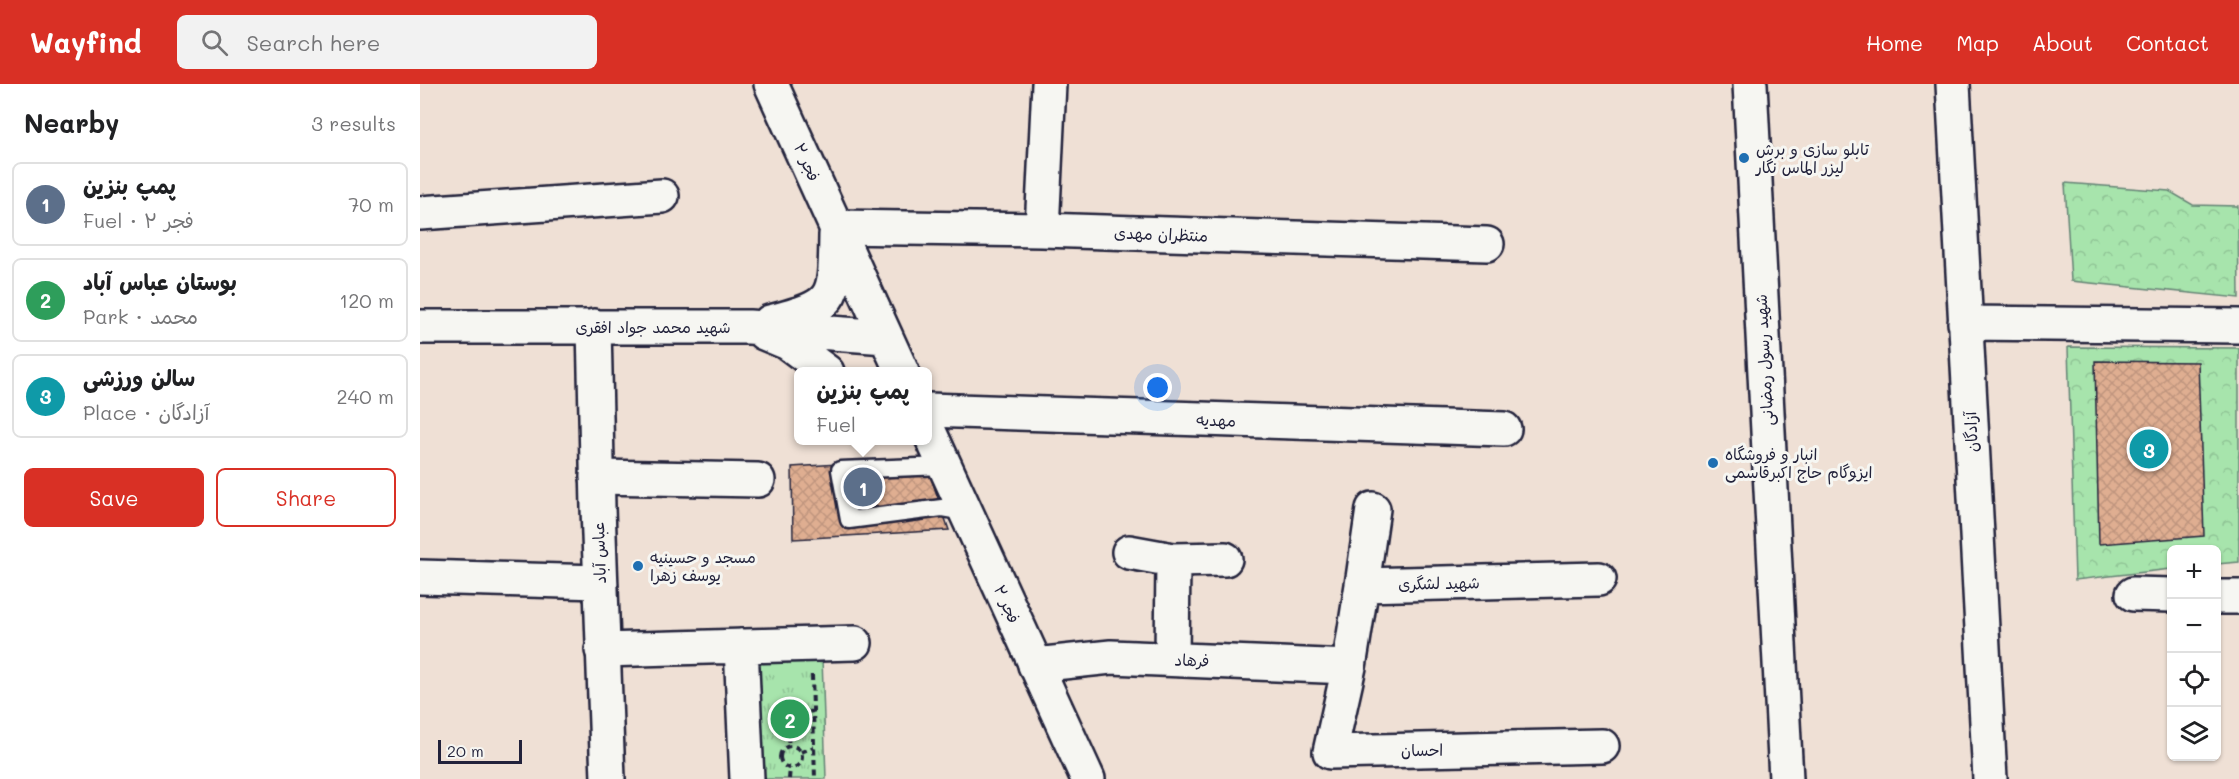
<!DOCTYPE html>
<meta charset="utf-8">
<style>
:root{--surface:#fff;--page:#f2f2f2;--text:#202124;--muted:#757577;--line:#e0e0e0;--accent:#d93025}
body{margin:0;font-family:Mali,"Playpen Sans Arabic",sans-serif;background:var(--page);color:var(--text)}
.controls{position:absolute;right:18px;bottom:18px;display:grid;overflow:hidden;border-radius:9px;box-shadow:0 2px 4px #0004}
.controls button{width:54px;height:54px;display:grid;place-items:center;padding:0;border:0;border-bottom:2px solid var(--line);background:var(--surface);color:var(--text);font:30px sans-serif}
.scale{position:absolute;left:18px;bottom:15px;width:84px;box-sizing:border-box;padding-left:6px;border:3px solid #22223b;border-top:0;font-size:16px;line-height:21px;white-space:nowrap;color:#22223b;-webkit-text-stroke:4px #f6f6f2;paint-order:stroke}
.you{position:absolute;left:738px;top:304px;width:21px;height:21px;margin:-15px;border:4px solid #fff;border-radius:50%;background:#1a73e8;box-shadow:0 0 0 9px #1a73e833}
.badge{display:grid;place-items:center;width:39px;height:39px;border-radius:50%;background:var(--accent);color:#fff;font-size:20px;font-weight:700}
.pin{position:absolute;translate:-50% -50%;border:3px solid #fff;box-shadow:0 2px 6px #0006}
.popup{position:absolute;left:374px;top:283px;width:138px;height:78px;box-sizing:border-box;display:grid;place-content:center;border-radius:9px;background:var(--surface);filter:drop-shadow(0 2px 4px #0005);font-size:20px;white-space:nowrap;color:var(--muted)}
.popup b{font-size:22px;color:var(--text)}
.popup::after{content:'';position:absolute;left:50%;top:100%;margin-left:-12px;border:12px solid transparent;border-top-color:var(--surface)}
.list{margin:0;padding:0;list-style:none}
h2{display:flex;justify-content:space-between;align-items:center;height:78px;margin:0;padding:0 24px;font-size:26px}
h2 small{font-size:20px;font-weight:400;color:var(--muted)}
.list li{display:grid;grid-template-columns:39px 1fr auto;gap:18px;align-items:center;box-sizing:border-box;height:84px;margin:0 12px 12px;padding:0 12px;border:2px solid var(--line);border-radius:9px}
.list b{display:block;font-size:22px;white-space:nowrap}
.list p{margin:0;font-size:20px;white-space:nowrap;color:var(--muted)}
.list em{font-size:20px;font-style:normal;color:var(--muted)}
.actions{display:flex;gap:12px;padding:18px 24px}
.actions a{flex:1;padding:14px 0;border:2px solid var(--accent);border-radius:9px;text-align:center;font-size:21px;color:var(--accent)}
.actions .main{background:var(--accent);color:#fff}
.icon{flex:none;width:33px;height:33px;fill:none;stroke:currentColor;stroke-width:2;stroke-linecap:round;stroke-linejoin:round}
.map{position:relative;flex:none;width:1819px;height:695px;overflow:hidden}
header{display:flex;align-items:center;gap:36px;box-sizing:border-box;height:84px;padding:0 30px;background:var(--accent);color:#fff}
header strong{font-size:28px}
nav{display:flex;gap:33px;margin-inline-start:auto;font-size:21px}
.search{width:420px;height:54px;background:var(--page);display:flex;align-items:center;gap:15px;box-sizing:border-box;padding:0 21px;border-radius:9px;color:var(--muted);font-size:22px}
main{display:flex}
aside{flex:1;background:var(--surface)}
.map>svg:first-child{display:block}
.forest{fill:url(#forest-crowns);stroke:#648374;stroke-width:1.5}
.park{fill:url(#park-tufts);stroke:#648374;stroke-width:1.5}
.building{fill:url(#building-cross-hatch);stroke:#22223b;stroke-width:1.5}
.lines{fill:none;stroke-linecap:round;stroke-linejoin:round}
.service-casing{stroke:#22223b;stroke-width:21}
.minor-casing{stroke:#22223b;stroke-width:38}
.tertiary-casing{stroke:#22223b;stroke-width:38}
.path{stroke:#22223b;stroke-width:4;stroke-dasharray:6 4.5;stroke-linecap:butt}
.service{stroke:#f6f6f2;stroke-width:16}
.minor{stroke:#f6f6f2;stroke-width:33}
.tertiary{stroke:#f6f6f2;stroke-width:33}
.poi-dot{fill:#1f6fb2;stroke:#f6f6f2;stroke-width:2}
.labels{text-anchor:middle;stroke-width:6;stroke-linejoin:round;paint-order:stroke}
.poi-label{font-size:16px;fill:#22223b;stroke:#f6f6f2;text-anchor:start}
.street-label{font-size:16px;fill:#22223b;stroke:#f6f6f2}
</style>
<header>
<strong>Wayfind</strong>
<div class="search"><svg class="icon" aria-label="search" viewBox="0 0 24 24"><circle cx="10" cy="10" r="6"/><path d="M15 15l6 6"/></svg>Search here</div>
<nav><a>Home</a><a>Map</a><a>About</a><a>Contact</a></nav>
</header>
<main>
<aside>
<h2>Nearby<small>3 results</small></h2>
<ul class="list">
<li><span class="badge" style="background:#5c6f8a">1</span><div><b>پمپ بنزین</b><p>Fuel · فجر ۲</p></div><em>70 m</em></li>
<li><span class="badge" style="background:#2e9e5b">2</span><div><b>بوستان عباس آباد</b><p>Park · محمد</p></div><em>120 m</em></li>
<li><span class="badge" style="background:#0f9aa8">3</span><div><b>سالن ورزشی</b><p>Place · آزادگان</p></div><em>240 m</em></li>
</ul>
<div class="actions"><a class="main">Save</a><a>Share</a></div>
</aside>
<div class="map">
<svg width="1819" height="695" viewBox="0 0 1819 695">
<defs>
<pattern id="forest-crowns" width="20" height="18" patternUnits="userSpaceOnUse" patternTransform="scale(1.5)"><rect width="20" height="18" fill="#a7e4ac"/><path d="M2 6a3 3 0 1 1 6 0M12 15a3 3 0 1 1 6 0" fill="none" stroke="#8fc395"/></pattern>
<pattern id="park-tufts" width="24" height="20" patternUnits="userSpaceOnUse" patternTransform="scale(1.5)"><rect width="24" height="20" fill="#a7e4ac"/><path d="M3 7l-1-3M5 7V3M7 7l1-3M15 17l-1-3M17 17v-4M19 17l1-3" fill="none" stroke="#8fc395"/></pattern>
<pattern id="building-cross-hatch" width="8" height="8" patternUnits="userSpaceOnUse" patternTransform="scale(1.5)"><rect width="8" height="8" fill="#dfae91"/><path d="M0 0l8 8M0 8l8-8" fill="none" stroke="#bf957e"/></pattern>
</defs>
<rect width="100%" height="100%" fill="#efe0d5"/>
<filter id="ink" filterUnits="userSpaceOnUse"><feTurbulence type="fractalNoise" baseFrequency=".0167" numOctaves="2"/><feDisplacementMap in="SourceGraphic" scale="12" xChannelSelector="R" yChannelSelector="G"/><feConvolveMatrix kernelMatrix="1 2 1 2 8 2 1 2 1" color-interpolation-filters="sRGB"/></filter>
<g filter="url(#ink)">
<path class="forest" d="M1645 99 1749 107 1773 121 1818 122 1819 214 1651 197Z
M1648 263 1819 264V478L1797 480 1796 466H1752L1751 485 1655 496Z"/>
<path class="park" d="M402 574 406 695H337L336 576Z"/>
<path class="building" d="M1675 277 1778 278 1784 452 1679 460Z
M466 377 507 382 529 446 373 455 372 383Z"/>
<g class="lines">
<g class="service-casing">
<path id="service" d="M524 382 420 386 429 436 522 424 545 428"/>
</g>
<g class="minor-casing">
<path id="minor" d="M1330 0 1366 695
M1533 0 1570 695
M0 129 242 112
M416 143 622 146 1067 160
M622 146 629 0
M1545 239 1819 242
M508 326 1084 345
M177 393 338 396
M709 468 753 476 805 475
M0 493 180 498
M1179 495 942 501 929 583 910 668 1182 662
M942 501 953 425
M1713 510 1752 511
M1796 513H1819
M321 562 327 695
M182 566 435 559
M752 575 753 476
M615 581 691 573 929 583"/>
</g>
<g class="tertiary-casing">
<path id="tertiary" d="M351 0 482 288
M350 238C416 221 415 217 416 151
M174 242 178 424 188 695
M0 243H329L466 253
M344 249 368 259 407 288
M508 345 668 695"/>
</g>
<path class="path" d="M392 591 395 695
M359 635a11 11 0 1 1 22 0a11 11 0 1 1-22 0Z
M379 630 393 627
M354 646H369L368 663
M360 673a11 11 0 1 1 22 0a11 11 0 1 1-22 0Z
M381 668 394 663
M369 695 370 684"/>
<use href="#service" class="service"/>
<use href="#minor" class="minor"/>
<use href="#tertiary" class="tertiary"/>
</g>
</g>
<g class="poi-dot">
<circle cx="1324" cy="74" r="6"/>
<circle cx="1293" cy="379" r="6"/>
<circle cx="218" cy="482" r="6"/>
</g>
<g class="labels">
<g class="poi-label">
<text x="1336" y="71">تابلو سازی و برش<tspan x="1336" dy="18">لیزر الماس نگار</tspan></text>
<text x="1305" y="376">انبار و فروشگاه<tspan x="1305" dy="18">ایزوگام حاج اکبرقاسمی</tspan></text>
<text x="230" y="479">مسجد و حسینیه<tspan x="230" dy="18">یوسف زهرا</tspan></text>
</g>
<g class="street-label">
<text transform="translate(387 78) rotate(66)" y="6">فجر ۲</text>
<text transform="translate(741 150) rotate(2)" y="6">منتظران مهدی</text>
<text x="233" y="249">شهید محمد جواد افقری</text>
<text transform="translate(1344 276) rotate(-93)" y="6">شهید رسول رمضانی</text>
<text transform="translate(796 336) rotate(2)" y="6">مهدیه</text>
<text transform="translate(1551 348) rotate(-93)" y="6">آزادگان</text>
<text transform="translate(179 469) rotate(-92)" y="6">عباس آباد</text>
<text transform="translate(1019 499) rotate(-1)" y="6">شهید لشگری</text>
<text transform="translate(587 520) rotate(66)" y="6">فجر ۲</text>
<text transform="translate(772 576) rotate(2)" y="6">فرهاد</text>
<text transform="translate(1002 666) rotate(-1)" y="6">احسان</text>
</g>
</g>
</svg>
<div class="controls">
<button>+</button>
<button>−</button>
<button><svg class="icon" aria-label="locate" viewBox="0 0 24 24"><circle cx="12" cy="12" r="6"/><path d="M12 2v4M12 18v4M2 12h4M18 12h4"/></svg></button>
<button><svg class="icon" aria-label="layers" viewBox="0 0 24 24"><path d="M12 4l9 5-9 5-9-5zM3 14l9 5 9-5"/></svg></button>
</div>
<div class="scale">20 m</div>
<div class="you"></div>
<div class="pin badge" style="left:443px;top:403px;background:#5c6f8a">1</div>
<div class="popup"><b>پمپ بنزین</b>Fuel</div>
<div class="pin badge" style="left:370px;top:635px;background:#2e9e5b">2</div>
<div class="pin badge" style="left:1729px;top:365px;background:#0f9aa8">3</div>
</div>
</main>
